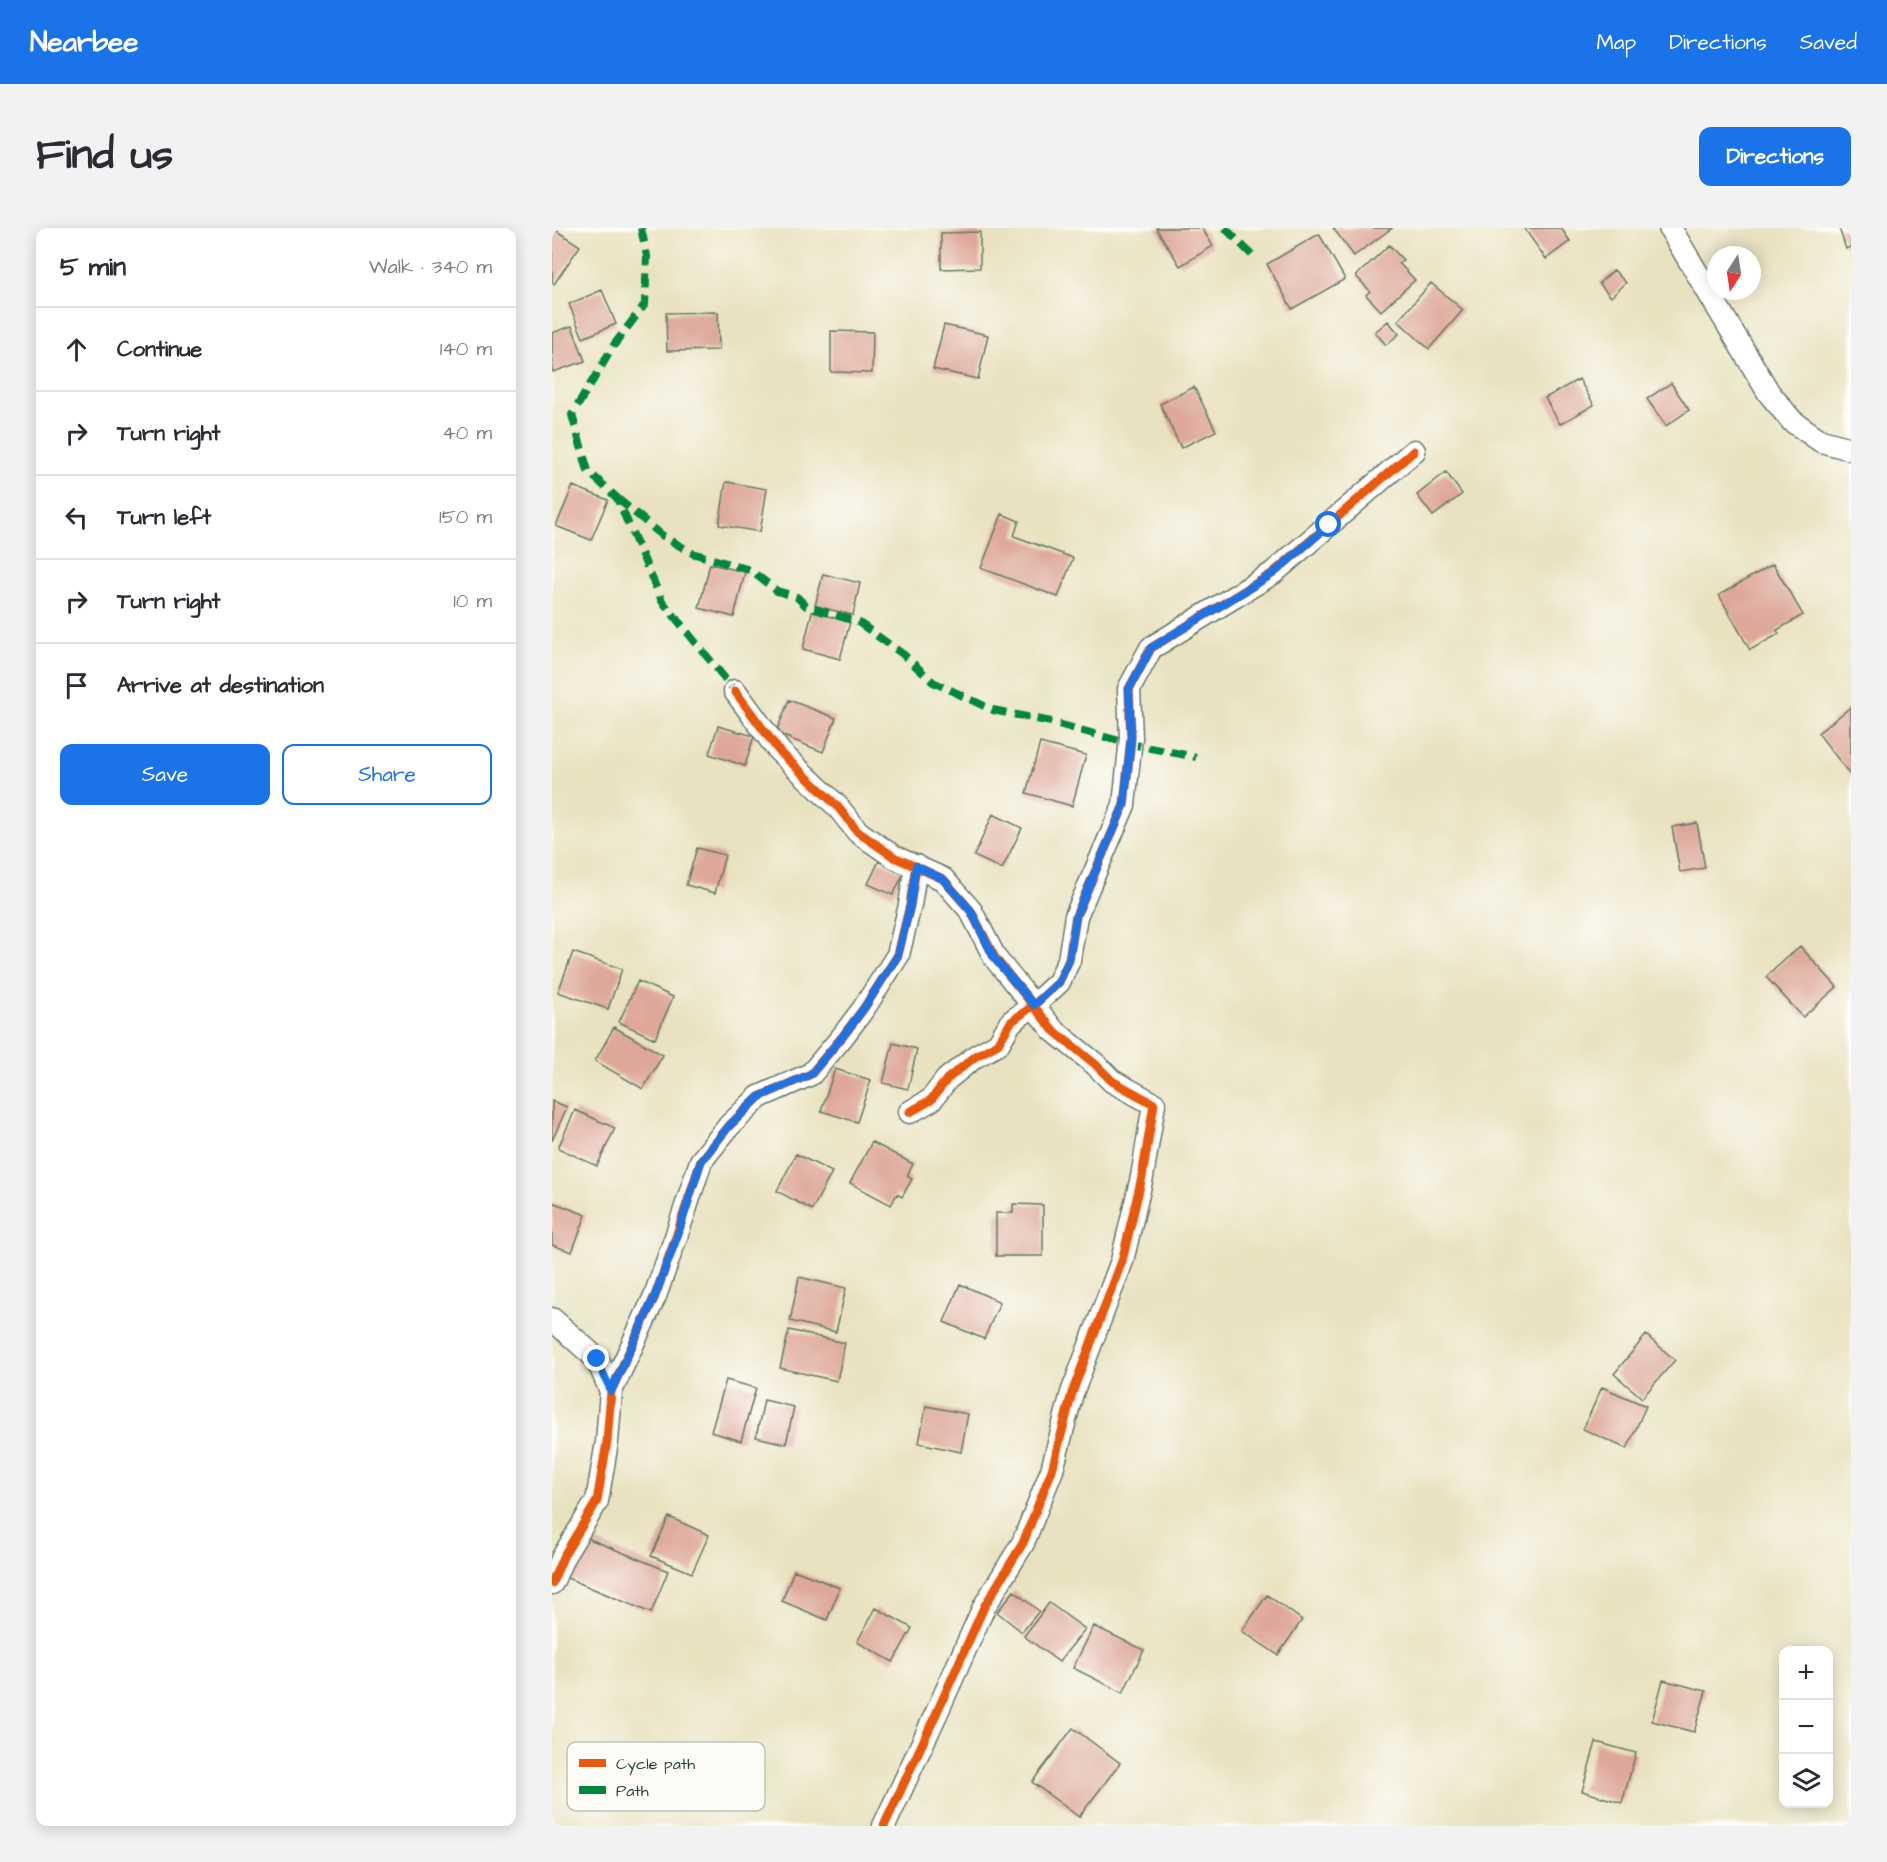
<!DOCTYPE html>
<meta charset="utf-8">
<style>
:root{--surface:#fff;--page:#f2f2f3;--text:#2b2b33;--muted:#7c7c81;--line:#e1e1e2;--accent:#1a73e8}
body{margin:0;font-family:"Architects Daughter",sans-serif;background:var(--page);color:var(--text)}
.controls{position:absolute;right:18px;bottom:18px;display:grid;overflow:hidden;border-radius:12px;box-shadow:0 3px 15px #0003}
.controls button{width:54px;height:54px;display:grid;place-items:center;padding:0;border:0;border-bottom:2px solid var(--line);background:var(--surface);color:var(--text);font:30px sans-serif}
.compass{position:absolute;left:1155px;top:18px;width:54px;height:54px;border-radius:50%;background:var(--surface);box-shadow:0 3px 15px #0003;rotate:192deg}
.stop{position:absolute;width:18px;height:18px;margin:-14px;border:4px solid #1a73e8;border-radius:50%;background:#fff}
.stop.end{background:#1a73e8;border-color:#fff;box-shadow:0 2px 6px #0008}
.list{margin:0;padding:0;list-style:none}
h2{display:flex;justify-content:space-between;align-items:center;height:78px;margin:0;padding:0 24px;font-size:26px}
h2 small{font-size:20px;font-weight:400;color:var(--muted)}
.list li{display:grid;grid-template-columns:39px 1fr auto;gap:18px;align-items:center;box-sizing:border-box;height:84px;padding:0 24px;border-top:2px solid var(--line)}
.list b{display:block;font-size:22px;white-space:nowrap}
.list em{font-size:20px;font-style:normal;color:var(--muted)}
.actions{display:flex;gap:12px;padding:18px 24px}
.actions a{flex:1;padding:14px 0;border:2px solid var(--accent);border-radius:12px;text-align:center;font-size:21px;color:var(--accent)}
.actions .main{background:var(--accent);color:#fff}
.icon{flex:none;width:33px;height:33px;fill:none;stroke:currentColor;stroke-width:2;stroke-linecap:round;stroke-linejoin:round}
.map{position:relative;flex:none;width:1299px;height:1598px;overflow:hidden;border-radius:12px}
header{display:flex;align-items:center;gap:36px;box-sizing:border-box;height:84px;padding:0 30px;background:var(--accent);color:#fff}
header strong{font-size:28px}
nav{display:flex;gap:33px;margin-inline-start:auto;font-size:21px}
.intro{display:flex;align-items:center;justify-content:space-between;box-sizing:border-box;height:144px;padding:0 36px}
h1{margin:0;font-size:42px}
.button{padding:15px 27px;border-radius:12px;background:var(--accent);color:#fff;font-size:21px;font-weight:700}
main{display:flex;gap:36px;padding:0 36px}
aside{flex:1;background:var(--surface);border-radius:12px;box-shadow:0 3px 15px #0003}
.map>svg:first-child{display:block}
.building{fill:#dda799}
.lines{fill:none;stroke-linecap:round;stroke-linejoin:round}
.street-casing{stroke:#667765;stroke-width:25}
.street{stroke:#fff;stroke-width:22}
.quiet{stroke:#00873e;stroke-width:8;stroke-dasharray:15 8;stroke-linecap:butt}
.cycleway-casing{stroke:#fdfcf7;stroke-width:13}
.cycleway{stroke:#e8590c;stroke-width:9}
.route{stroke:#1a73e8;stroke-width:8}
.key{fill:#fdfcf7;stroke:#bac3bc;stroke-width:1.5}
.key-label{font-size:16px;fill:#1f3d34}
</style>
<header>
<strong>Nearbee</strong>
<nav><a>Map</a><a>Directions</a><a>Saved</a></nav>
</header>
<div class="intro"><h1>Find us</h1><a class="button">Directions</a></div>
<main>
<aside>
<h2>5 min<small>Walk · 340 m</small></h2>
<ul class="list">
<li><svg class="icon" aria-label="ahead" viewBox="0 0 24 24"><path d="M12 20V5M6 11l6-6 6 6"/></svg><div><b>Continue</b></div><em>140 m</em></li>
<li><svg class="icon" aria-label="right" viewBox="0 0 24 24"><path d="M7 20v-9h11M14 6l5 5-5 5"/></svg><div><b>Turn right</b></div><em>40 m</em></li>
<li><svg class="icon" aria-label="left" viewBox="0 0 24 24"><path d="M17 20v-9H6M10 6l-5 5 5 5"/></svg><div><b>Turn left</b></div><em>150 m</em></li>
<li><svg class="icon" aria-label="right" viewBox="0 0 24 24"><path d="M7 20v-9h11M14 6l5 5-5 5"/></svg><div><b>Turn right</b></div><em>10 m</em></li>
<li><svg class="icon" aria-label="arrive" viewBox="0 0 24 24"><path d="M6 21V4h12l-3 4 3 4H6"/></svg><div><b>Arrive at destination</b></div></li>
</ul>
<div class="actions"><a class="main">Save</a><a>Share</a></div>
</aside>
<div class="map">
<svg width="1299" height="1598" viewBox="0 0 1299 1598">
<rect width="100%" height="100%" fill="#fdfcf7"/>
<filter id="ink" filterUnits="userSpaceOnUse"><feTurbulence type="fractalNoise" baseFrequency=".0167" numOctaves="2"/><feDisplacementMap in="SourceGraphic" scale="12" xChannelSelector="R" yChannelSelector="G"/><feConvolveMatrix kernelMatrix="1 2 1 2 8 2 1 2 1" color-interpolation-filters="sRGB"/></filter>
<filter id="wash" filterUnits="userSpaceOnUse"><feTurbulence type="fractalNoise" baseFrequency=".008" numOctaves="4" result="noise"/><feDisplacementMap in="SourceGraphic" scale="24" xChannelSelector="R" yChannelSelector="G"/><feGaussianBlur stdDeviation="1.35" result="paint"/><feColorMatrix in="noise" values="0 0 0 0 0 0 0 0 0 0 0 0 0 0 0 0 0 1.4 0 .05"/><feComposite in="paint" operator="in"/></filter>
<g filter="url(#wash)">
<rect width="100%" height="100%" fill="#e9e2c0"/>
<g id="blocks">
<path class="building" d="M0 0 28 18 2 56 0 55Z
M604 0H650L661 18 628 38Z
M781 0H840L802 28Z
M972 0H1009L1018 13 994 31Z
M1287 0H1299V19L1294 21Z
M428 4V40L389 41V5Z
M767 6 793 51 740 81 715 36Z
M837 17 851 32 847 35 863 52 829 83 814 67 818 63 804 48Z
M1062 42 1074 55 1059 69 1047 55Z
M879 55 911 82 877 121 846 93Z
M50 62 64 96 31 110 17 76Z
M166 84 167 122 115 123 114 85Z
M836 93 847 106 834 117 823 104Z
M392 97 436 107 426 151 381 141Z
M20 98 33 133 1 144 0 105Z
M279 103 321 104 320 145 279 144Z
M1027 151 1042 177 1008 196 993 170Z
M1119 155 1137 182 1114 198 1095 171Z
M642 159 664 203 629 220 608 176Z
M894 244 910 266 881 288 865 267Z
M174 254 215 261 208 304 167 297Z
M21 258 56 272 39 312 4 298Z
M450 286 467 293 462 308 521 330 506 369 429 340Z
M158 336 193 344 182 389 147 380Z
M1221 336 1251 387 1225 402 1227 406 1198 422 1167 367Z
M271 346 308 355 301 387 263 378Z
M260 384 298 394 288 431 251 421Z
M237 472 284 490 271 524 224 505Z
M1299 479V548L1266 505Z
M166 498 202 508 193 538 157 526Z
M488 515 534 527 520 578 474 565Z
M441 586 470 600 450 641 422 628Z
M1145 595 1153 640 1128 644 1120 599Z
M145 620 173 627 163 665 134 657Z
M327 633 352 645 341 667 316 656Z
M1248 718 1285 759 1251 789 1214 749Z
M21 724 70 741 56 781 6 764Z
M86 753 121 769 103 811 67 794Z
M62 799 111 827 91 861 43 833Z
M341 815 365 821 356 861 331 855Z
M283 841 319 852 305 894 269 883Z
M0 873 15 879 0 913Z
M23 882 63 900 45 938 6 920Z
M320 914 361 936 355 948 360 951 350 969 345 966 339 977 298 955Z
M244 926 280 944 260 982 225 963Z
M0 974 34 987 20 1024 0 1017Z
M461 976 491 977V1028H444V985H461Z
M247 1049 294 1060 284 1104 238 1093Z
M408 1056 448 1074 432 1111 392 1094Z
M237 1102 293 1115 285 1153 228 1140Z
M1094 1107 1123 1132 1090 1170 1062 1146Z
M174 1152 204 1160 189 1213 159 1204Z
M1050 1159 1094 1178 1075 1221 1031 1201Z
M212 1172 242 1179 234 1216 204 1209Z
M374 1178 416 1186 409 1224 367 1215Z
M117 1289 157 1307 140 1345 99 1328Z
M30 1308 116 1343 99 1385 13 1349Z
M242 1342 288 1360 275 1392 230 1373Z
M462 1363 487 1383 470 1404 445 1384Z
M715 1367 750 1392 726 1427 690 1403Z
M497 1375 533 1401 507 1434 472 1408Z
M324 1380 360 1400 341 1434 305 1414Z
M542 1398 592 1422 571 1465 521 1440Z
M1111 1452 1154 1463 1142 1504 1100 1493Z
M521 1500 568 1535 527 1589 480 1554Z
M1044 1514 1084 1525 1070 1575 1030 1563Z"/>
</g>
</g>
<g filter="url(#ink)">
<use href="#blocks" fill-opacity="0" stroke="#667765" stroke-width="1.5"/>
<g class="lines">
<g class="street-casing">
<path id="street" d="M1118 0 1217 165 1240 193 1269 213 1299 221
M183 463 227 523 285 578 306 604 342 629 391 651 419 683 443 730 501 802 543 836 560 853 602 876 590 949 570 1033 520 1165 500 1242 471 1315 432 1379 385 1484 332 1598
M358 884 379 872 395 851 424 828 446 816 459 794 482 777 507 754 517 732 524 688 572 577 579 510 577 461 599 420 721 345 862 223
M0 1091 45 1131 59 1163
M0 1355 11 1329 45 1273 55 1214 59 1163 103 1068 125 1006 149 933 177 898 207 869 259 846 291 808 312 780 346 727 358 677 364 638"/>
</g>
<use href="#street" class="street"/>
<path class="quiet" d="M89 0 95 28 93 76 62 117 20 187 36 243 65 270 110 373 183 463
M673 0 700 27
M65 270 111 308 140 325 198 342 225 363 245 369 254 378 306 394 352 427 381 454 441 482 499 494 578 516 644 529"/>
<g class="cycleway-casing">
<path id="cycleway" d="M183 463 227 523 285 578 306 604 342 629 391 651 419 683 443 730 501 802 543 836 560 853 602 876 590 949 570 1033 520 1165 500 1242 471 1315 432 1379 385 1484 332 1598
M358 884 379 872 395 851 424 828 446 816 459 794 482 777 507 754 517 732 524 688 572 577 579 510 577 461 599 420 721 345 862 223
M0 1355 11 1329 45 1273 55 1214 59 1163 103 1068 125 1006 149 933 177 898 207 869 259 846 291 808 312 780 346 727 358 677 364 638"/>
</g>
<use href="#cycleway" class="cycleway"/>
</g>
</g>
<g class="lines" filter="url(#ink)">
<path class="route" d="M45 1131 59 1163 103 1068 126 1006 149 933 177 898 207 869 259 846 291 808 312 780 346 727 358 678 364 638 391 651 419 683 442 730 482 777 507 754 517 732 524 688 572 577 579 510 577 461 599 420 722 345 777 297"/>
</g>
<rect x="15" y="1514" width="198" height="69" rx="9" class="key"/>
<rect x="27" y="1531" width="27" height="8" fill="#e8590c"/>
<rect x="27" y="1558" width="27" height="8" fill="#00873e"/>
<g class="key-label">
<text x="64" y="1541">Cycle path</text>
<text x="64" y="1568">Path</text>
</g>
</svg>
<div class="controls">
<button>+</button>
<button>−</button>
<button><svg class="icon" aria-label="layers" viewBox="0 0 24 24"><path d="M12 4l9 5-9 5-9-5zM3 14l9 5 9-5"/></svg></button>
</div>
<svg class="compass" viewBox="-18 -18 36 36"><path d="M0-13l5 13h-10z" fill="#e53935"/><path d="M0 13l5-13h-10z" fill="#7c7c81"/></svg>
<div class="stop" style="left:777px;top:297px"></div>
<div class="stop end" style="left:45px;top:1131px"></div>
</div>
</main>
